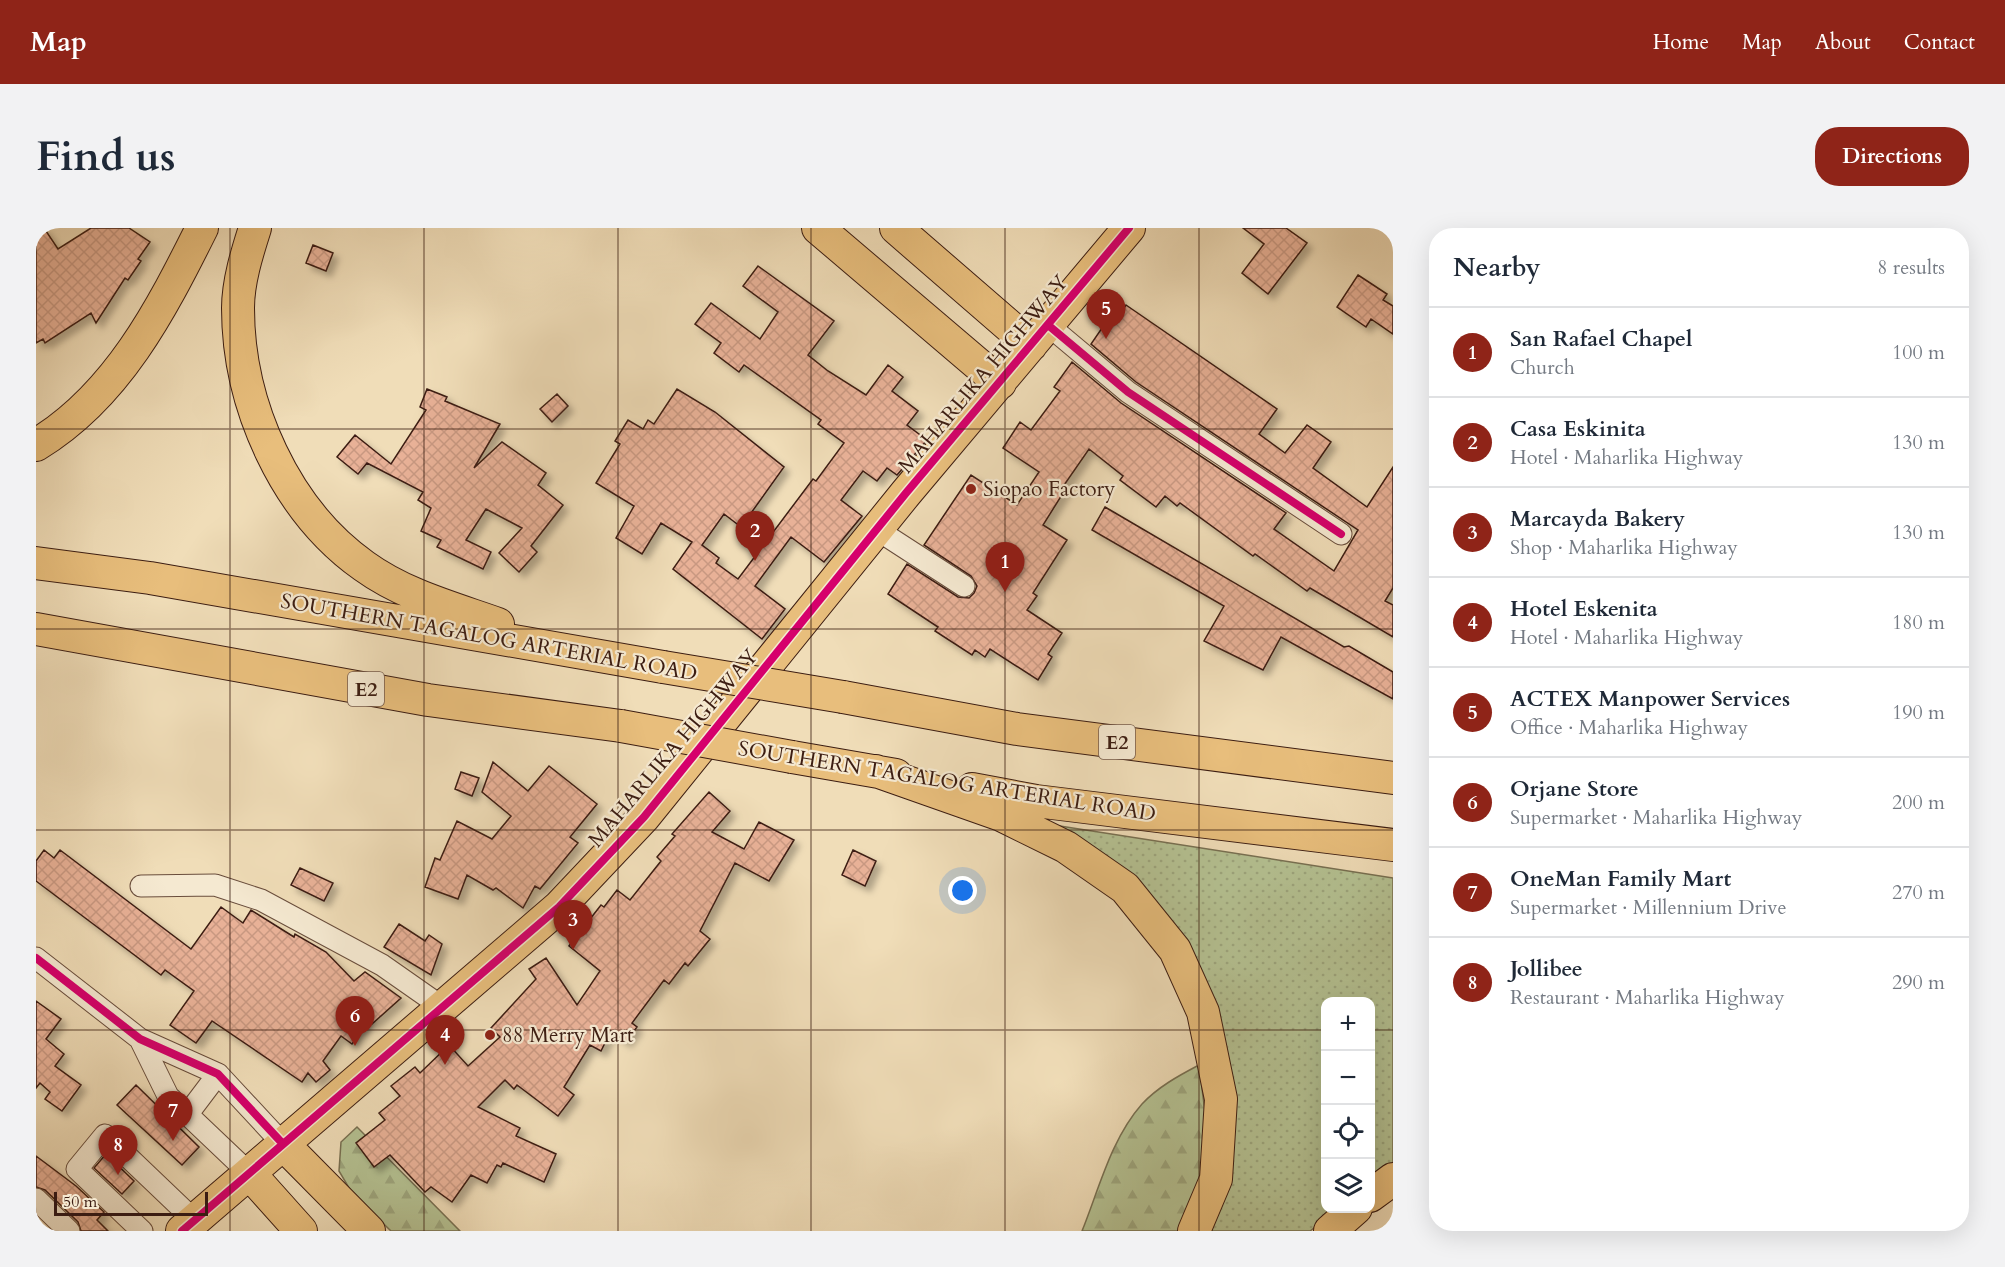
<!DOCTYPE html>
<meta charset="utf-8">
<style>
:root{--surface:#fff;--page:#f2f2f3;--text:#1f2937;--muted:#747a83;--line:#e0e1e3;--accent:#8f2418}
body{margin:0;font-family:Cardo,serif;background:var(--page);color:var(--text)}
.controls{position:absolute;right:18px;bottom:18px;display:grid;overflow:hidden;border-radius:12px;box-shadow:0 6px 24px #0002}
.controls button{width:54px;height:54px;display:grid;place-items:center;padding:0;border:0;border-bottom:2px solid var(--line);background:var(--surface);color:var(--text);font:30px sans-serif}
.scale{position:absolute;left:18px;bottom:15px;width:154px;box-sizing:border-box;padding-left:6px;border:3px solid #3c1d12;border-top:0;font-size:16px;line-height:21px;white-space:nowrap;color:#3c1d12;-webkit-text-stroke:4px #f5e9d1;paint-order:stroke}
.you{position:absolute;left:927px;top:663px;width:21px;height:21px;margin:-15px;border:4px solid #fff;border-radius:50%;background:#1a73e8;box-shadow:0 0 0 9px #1a73e833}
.badge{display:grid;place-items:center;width:39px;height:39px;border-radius:50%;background:var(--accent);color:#fff;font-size:20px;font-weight:700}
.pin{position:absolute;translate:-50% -50px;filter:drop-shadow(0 2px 3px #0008)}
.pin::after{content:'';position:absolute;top:32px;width:21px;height:18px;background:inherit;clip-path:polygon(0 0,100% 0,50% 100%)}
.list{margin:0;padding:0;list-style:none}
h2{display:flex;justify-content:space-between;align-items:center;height:78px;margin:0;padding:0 24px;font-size:26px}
h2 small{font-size:20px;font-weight:400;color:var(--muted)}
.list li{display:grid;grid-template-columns:39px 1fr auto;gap:18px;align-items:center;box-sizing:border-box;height:90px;padding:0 24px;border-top:2px solid var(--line)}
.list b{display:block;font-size:22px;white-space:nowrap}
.list p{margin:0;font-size:20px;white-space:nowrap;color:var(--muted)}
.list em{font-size:20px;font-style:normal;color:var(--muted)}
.icon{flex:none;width:33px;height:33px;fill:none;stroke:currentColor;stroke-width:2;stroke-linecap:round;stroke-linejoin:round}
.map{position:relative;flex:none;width:1357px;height:1003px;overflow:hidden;border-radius:24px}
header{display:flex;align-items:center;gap:36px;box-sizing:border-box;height:84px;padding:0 30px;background:var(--accent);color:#fff}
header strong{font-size:28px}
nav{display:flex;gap:33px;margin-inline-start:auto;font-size:21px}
.intro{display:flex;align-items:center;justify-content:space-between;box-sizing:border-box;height:144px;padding:0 36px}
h1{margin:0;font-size:42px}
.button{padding:15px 27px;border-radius:24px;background:var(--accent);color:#fff;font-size:21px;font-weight:700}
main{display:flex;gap:36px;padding:0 36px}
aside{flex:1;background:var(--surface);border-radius:24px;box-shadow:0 6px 24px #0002}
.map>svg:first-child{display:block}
.grass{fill:url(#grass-dots);stroke:#787052;stroke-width:1.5}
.forest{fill:url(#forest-firs);stroke:#787052;stroke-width:1.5}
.building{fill:url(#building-cross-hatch);stroke:#3c1d12;stroke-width:1.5;filter:url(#shadow)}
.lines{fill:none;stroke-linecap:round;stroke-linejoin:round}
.minor-casing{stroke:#694d3c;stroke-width:23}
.highway-casing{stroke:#3c1d12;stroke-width:34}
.minor{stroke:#f5e9d1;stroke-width:21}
.highway{stroke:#e8be7c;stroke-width:32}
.highway-bridge-casing{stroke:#3c1d12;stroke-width:34;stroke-linecap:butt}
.highway-bridge{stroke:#e8be7c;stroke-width:32}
.cycleway-casing{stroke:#f5e9d1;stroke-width:11}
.cycleway{stroke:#d6006c;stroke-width:8}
.grid{fill:none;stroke:#3c1d12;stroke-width:1.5;stroke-opacity:0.55}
.poi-dot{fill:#8f2418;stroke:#f5e9d1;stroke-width:2}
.labels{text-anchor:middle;stroke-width:4.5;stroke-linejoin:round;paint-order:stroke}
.shield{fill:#f5e9d1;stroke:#745a4b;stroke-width:1.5}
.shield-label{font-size:20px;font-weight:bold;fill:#3c1d12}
.street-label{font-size:21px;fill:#3c1d12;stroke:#f5e9d1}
.poi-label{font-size:21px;fill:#3c1d12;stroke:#f5e9d1;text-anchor:start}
</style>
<header>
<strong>Map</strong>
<nav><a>Home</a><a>Map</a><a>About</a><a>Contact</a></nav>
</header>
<div class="intro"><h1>Find us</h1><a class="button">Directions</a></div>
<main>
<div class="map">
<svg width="1357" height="1003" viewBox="0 0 1357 1003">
<defs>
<pattern id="grass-dots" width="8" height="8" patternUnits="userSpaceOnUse" patternTransform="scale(1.5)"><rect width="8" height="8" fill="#b5c293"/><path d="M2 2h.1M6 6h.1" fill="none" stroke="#9da67e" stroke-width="1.8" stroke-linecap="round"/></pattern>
<pattern id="forest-firs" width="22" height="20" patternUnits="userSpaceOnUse" patternTransform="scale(1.5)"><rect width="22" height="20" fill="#b5c293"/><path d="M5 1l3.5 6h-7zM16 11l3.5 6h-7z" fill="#9da67e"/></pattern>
<pattern id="building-cross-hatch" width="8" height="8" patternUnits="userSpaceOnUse" patternTransform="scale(1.5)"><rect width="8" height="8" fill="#e8b197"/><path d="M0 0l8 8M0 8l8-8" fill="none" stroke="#c89881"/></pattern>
<filter id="shadow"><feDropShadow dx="5.5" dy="5.5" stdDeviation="3" flood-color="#0004"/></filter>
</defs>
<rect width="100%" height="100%" fill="#f0ddb8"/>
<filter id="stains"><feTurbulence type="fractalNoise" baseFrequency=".00333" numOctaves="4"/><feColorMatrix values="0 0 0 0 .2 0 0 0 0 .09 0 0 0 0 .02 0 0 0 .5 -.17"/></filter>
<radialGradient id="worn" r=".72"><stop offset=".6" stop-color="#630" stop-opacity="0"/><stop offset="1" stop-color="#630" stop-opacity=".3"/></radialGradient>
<path class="grass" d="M1011 596 1357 650V940L1335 957 1334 774H1290V980L1303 981 1274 1003H1172L1189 924 1157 732Z"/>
<path class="forest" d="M1163 837 1171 900 1162 964 1149 1003H1046C1063 961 1075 911 1106 876 1122 859 1142 848 1163 837Z
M321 899 424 1003H355L316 965 303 943 305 914Z"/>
<path class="building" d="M0 0H8L22 21 55 0H93L114 14 102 31 105 33 92 52 89 50 60 95 55 85 9 115 7 111 0 115Z
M1207 0H1250L1271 15 1232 66 1206 45 1228 16Z
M277 17 297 25 290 43 270 35Z
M722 38 798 93 772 127 792 143 830 167 852 137 867 149 856 163 882 183 871 197 891 212 861 247 851 240 841 253 827 243 805 272 826 288 788 334 755 309 719 358 749 381 726 411 637 341 656 314 625 295 606 326 580 310 598 278 560 255 584 216 579 213 592 192 607 201 612 192 618 196 641 161 679 184 748 239 705 299 688 286 666 317 683 330 680 335 702 351 777 251 780 253 808 215 782 196 785 192 708 137 703 144 678 125 685 115 659 96 675 75 724 111 742 84 707 58Z
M1322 47 1351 66 1347 72 1357 78V106L1335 91 1330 99 1301 79Z
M1090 77 1241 181 1223 206 1249 225 1271 197 1295 214 1277 240 1331 279 1357 239V360L1349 373 1357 377V409L1274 360 1271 363 1219 326 1217 328 1144 275 1141 278 1129 268 1120 279 1084 252 1087 248 1053 221 1026 260 1029 262 1007 297 1031 312 997 365 1001 368 991 382 1026 405 1012 426 1016 429 1002 452 954 421 949 429 939 422 936 427 899 403 902 399 852 366 871 336 922 369 933 370 938 365 941 358 935 348 888 317 935 247 981 277 1003 244 967 220 984 194 995 202 1024 163 1018 159 1036 134 1085 175 1250 285 1238 301 1298 343 1322 302 1100 154 1055 116 1066 100 1072 104Z
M391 161 411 169 409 173 464 196 438 240 466 214 510 245 502 257 527 277 495 318 501 324 483 344 463 325 486 300 450 281 430 312 455 324 447 341 401 319 405 312 385 303 395 280 382 272 387 264 331 235 322 246 301 229 319 207 355 236 390 182 384 179Z
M521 166 532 178 516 194 504 181Z
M1069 279 1308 419 1313 418 1357 444V471L1245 409 1227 442 1168 413 1188 378 1056 302Z
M457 534 492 563 513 538 561 576 534 609 542 615 504 661 499 658 487 680 460 660 457 662 431 647 422 671 389 659 399 630 404 632 421 593 456 611 475 588 446 564Z
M425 544 443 550 436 568 419 561Z
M673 564 694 583 676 604 708 621 723 594 758 612 733 653 699 635 664 703 674 711 652 738 649 735 633 756 628 752 596 795 601 799 590 814 575 803 565 823 554 817 528 859 538 867 522 888 481 857 478 861 469 852 442 879 484 900 480 908 520 926 508 954 467 935 465 939 461 937 451 955 435 947 416 974 395 959 389 964 354 927 338 939 320 915 349 892 343 885 364 868 355 858 379 839 384 845 413 817 432 838 464 809 455 800 500 751 493 741 510 730 541 777 564 743 533 718 565 677 568 679 581 662 594 672 625 633 621 629 639 608 636 606Z
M8 622 18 630 24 622 155 721 185 679 207 695 215 682 258 709 259 706 290 724 318 753 329 744 365 770 336 796 333 793 316 816 305 808 287 833 294 842 280 854 272 845 266 854 176 793 160 815 134 797 158 763 129 742 125 747 0 653V633Z
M817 622 840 633 829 658 806 647Z
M264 640 297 655 288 673 255 657Z
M363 696 389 713 393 707 406 716 395 747 348 719Z
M0 773 25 791 10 811 28 826 19 838 45 857 26 883 9 871 14 864 4 855 0 860Z
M100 857 163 919 146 937 81 877Z
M70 926 98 953 86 966 58 940Z
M0 928 40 958 68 984 61 992 72 1003H45L42 994 9 962 0 959Z"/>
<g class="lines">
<g class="minor-casing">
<path id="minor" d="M1012 97 1092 164 1305 306
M840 301 928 358
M105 658 179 657 225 672 346 737 406 779
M0 730 104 811 182 846 247 916
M104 811 132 868 214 946
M151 887 182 846
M0 971 33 1003
M106 1003 41 941 69 907 158 992"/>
</g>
<g class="highway-casing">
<path id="highway" d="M219 0C211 25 202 54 202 80 202 177 249 282 328 338 368 367 417 380 462 396
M782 0 964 155
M860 0 995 117
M0 217C81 168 125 82 166 0
M0 335 114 350 627 439
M0 401 392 472 585 498
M807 469 981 501 1357 550
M756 529 860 547
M840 543 965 587 1030 619 1089 660 1139 722 1167 784 1185 871 1180 951 1158 1003
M936 561 1000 573 1357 617
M247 916 333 1003
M214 946 265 1003
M1334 968 1357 951
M146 1003 523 679 608 589 870 265 1093 0
M1294 1003 1320 980"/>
</g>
<use href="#minor" class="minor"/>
<use href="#highway" class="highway"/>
<g class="highway-bridge-casing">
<path id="highway-bridge" d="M627 439 807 469
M585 498 756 529"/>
</g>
<use href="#highway-bridge" class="highway-bridge"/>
<g class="cycleway-casing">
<path id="cycleway" d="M1012 97 1092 164 1305 306
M0 730 104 811 182 846 247 916
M146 1003 523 679 608 589 870 265 1093 0"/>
</g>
<use href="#cycleway" class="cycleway"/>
</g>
<path class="grid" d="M194 0V1003M388 0V1003M582 0V1003M775 0V1003M969 0V1003M1163 0V1003M0 201H1357M0 401H1357M0 602H1357M0 802H1290M1334 802H1357"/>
<g class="poi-dot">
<circle cx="935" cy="261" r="6"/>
<circle cx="454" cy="807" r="6"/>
</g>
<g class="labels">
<g class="shield">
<rect x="312" y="444" width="36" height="34" rx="4.5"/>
<rect x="1063" y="497" width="36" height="34" rx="4.5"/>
</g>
<g class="shield-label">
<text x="330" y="468">E2</text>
<text x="1081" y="521">E2</text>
</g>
<g class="street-label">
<text transform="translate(947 146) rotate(-50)" y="7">MAHARLIKA HIGHWAY</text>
<text transform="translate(453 409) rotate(10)" y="7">SOUTHERN TAGALOG ARTERIAL ROAD</text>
<text transform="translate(637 520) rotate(-50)" y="7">MAHARLIKA HIGHWAY</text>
<text transform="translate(911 553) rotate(9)" y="7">SOUTHERN TAGALOG ARTERIAL ROAD</text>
</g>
<g class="poi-label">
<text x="947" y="268">Siopao Factory</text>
<text x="466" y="814">88 Merry Mart</text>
</g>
</g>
<rect width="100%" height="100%" filter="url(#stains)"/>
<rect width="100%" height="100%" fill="url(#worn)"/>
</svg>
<div class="controls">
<button>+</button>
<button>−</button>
<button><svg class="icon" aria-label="locate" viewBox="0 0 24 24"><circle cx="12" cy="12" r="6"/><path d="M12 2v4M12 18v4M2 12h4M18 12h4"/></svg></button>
<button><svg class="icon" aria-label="layers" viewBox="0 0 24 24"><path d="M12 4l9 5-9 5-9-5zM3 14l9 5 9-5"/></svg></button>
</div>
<div class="scale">50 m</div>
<div class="you"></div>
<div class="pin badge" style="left:969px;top:364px">1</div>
<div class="pin badge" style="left:719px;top:333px">2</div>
<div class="pin badge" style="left:537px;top:722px">3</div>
<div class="pin badge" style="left:409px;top:837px">4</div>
<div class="pin badge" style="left:1070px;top:111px">5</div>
<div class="pin badge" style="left:319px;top:818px">6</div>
<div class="pin badge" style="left:137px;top:913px">7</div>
<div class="pin badge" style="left:82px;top:947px">8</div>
</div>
<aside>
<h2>Nearby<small>8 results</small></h2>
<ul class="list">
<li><span class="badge">1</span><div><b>San Rafael Chapel</b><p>Church</p></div><em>100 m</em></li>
<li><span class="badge">2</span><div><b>Casa Eskinita</b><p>Hotel · Maharlika Highway</p></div><em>130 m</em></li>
<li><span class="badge">3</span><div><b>Marcayda Bakery</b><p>Shop · Maharlika Highway</p></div><em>130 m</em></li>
<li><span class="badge">4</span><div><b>Hotel Eskenita</b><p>Hotel · Maharlika Highway</p></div><em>180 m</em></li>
<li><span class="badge">5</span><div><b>ACTEX Manpower Services</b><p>Office · Maharlika Highway</p></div><em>190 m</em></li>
<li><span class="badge">6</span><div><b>Orjane Store</b><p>Supermarket · Maharlika Highway</p></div><em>200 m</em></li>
<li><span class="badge">7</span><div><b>OneMan Family Mart</b><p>Supermarket · Millennium Drive</p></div><em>270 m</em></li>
<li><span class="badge">8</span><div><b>Jollibee</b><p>Restaurant · Maharlika Highway</p></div><em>290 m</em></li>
</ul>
</aside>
</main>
